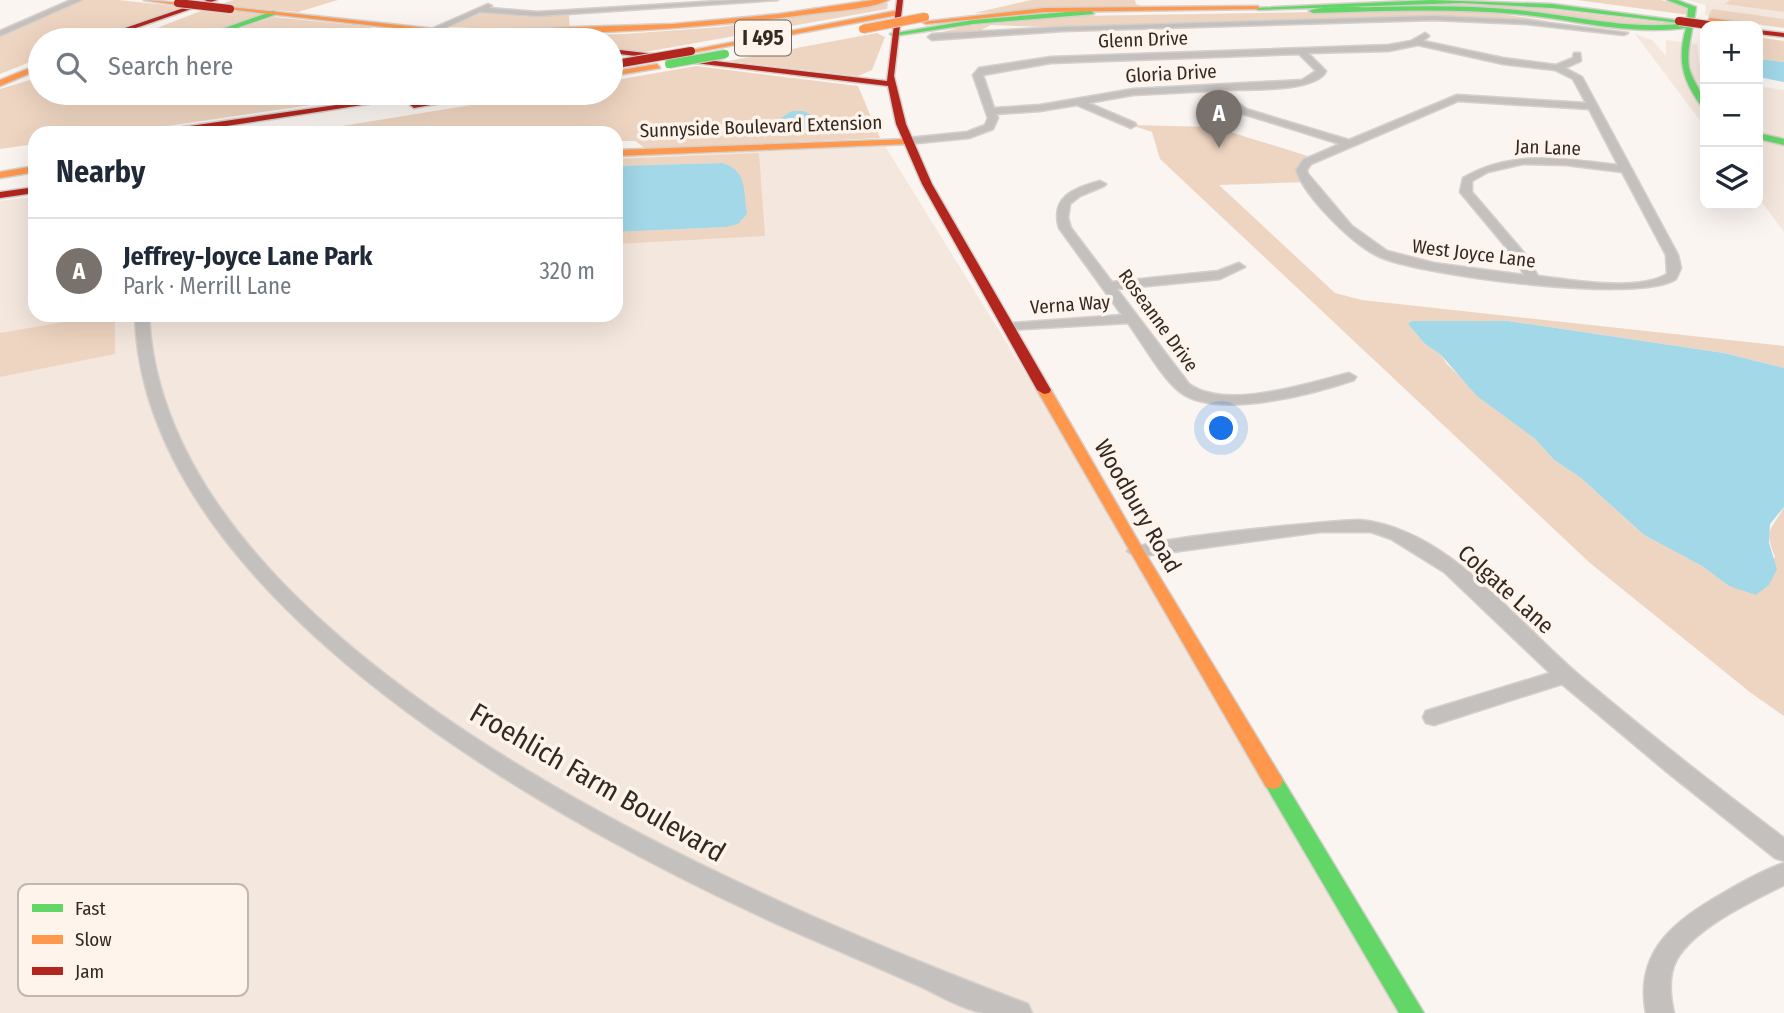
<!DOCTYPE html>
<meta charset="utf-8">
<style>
:root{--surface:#fff;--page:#f2f2f3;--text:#1f2937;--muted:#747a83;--line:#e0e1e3;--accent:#79716b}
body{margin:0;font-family:"Fira Sans Condensed",sans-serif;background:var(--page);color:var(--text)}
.controls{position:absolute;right:21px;top:21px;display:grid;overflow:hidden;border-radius:14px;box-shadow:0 7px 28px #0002}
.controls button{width:63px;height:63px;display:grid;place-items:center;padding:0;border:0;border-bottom:2px solid var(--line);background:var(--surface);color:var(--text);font:35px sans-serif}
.you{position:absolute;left:1222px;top:429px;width:24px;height:24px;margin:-18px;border:5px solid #fff;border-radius:50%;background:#1a73e8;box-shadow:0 0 0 10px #1a73e833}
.badge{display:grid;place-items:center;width:46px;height:46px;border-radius:50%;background:var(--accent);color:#fff;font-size:23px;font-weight:700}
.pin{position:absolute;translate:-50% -58px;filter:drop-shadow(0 2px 4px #0008)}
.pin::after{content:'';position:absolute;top:37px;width:24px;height:21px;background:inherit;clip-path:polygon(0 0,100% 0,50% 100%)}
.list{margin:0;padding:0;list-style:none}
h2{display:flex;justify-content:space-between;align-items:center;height:91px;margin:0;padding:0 28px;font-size:30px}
h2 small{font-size:23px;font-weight:400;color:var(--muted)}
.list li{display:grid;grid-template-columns:46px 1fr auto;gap:21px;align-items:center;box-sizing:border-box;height:105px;padding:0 28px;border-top:2px solid var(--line)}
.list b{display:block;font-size:26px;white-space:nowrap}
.list p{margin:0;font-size:23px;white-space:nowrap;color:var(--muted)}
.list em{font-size:23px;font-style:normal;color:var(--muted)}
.icon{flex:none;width:38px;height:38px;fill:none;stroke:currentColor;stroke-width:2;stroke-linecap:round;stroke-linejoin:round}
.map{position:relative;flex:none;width:1784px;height:1013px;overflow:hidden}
.search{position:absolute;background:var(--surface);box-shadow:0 7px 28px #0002;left:28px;top:28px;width:595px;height:77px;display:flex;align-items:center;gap:18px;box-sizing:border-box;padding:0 24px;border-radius:38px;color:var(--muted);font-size:26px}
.panel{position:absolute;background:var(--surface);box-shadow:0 7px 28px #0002;left:28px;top:126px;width:595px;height:196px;border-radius:21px}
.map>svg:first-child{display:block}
.built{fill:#f4e7dd}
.green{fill:#eed5c1}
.water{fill:#a2d8e8}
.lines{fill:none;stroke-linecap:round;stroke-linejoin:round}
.street-casing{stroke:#d6d0cc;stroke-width:3}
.fast-casing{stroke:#d6d0cc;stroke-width:3}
.slow-casing{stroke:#d6d0cc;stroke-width:3}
.jam-casing{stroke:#d6d0cc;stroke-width:3}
.street{fill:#c4c0bd;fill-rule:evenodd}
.fast{fill:#63d668;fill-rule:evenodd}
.slow{fill:#ff974d;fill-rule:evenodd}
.jam{fill:#b3261e;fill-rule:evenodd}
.fast-bridge-casing{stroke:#d6d0cc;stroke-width:10;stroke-linecap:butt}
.slow-bridge-casing{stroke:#d6d0cc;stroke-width:10;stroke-linecap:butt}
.jam-bridge-casing{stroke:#d6d0cc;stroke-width:10;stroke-linecap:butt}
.fast-bridge{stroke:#63d668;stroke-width:8}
.slow-bridge{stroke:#ff974d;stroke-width:8}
.jam-bridge{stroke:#b3261e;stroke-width:8}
.labels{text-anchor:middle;stroke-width:7;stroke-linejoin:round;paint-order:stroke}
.far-street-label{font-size:19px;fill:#342a23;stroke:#fef4ec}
.shield{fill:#fef4ec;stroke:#71675f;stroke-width:2}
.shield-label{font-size:21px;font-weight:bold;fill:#342a23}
.street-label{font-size:23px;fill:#342a23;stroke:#fef4ec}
.near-street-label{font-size:28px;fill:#342a23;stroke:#fef4ec}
.key{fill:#fef4ec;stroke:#c1b7b0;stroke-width:2}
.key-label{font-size:19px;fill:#342a23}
</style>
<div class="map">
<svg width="1784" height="1013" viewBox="0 0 1784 1013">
<rect width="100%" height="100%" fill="#faf5f0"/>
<path class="built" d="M1687 0H1784V25L1705 15 1706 5Z
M1635 34 1652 40 1666 56V40L1697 44 1701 76 1705 77V127Z
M1758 86 1784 90V232L1758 197Z
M885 146 1095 486 1403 1013H0V201L35 197V315H616V158Z"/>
<path class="green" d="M84 0H118L185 7 87 40H40V58L0 74V33Z
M234 0H338L298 12 217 5Z
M1031 0H1135L1136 4 1146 8 974 13Z
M1577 0H1661L1688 8 1689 15Z
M1730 0H1784V12L1725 4Z
M888 3 887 9 645 52 611 48V40H550L524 36 624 34 721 27Z
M1429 3 1511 5 1684 25 1664 30Z
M206 9 261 14 203 37 189 40H141L136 36Z
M1712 9 1784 19V28L1708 17Z
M1380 11 1487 12 1549 21 1440 16 1047 27 991 25 981 30 938 33 967 26 1079 16Z
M484 12 526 17 569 15 570 32 448 27Z
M274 17 372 27 342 38 344 39 379 27 388 30 364 40H205Z
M877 33 885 37 872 70 858 76 728 61Z
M1758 37 1784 41V62L1758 59Z
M696 66 858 86 880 138 646 149 635 141H616V133H299L545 93H611V81Z
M40 77V93H392L119 133H35V144L0 149V89Z
M1131 125 1214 127 1314 158 1307 162 1306 182 1219 185 1335 293 1362 300 1784 346V368L1724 353 1508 321 1408 324 1425 344 1441 355 1447 364 1486 402 1535 439 1554 460 1581 478 1644 535 1702 566 1729 586 1741 589 1775 557C1763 528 1772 530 1784 507V716L1751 693 1590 563 1160 159 1152 132Z
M759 153 765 236 616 244V232L726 227 743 220 721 163 616 166V159Z
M104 315H115V354L0 377V333Z"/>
<path class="water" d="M1758 59 1784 62V82L1758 77Z
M792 111H803L816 117 817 122C805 136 778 136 761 130Z
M722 163C748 171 743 190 747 214L738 224 726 227 616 232V166Z
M1412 321H1508L1724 353 1784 368V507L1770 524 1769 543 1777 569 1769 585 1756 595 1729 586 1702 566 1644 535 1581 478 1554 460 1535 439 1477 396 1441 355 1425 344 1408 324Z"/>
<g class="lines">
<g class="street-casing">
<path id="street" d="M71 0H82L0 36V31Z
M735 0H778L537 16 480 12 436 32 429 30 488 4 492 6 489 8 537 12Z
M1433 16 1526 20 1628 33 1624 35 1526 24 1433 20 1063 31 932 40 928 37 932 34 1063 27Z
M1425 33 1429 36 1423 41 1503 58 1556 65 1573 58 1574 53H1580L1581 61 1565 68 1582 77 1678 255 1681 268 1676 279C1640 304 1424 276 1380 257 1354 246 1305 197 1296 170L1303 160 1340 144 1240 113 1210 91 1133 95 1088 103 1135 123 1136 125 1131 128 1077 105 1040 111 996 114 998 118 993 129 969 138 908 144 903 141 908 138 967 132 985 125 988 118 973 75 979 68 1051 57 1389 45 1411 41ZM1418 45 1503 64 1555 70 1573 79 1586 103 1457 95 1349 140 1246 109 1221 90C1243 89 1317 93 1326 71L1308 53 1389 51ZM1299 54 1316 71 1302 80 1133 89 1040 105 994 108 983 75 1051 63ZM1458 101 1589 109 1618 165C1564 159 1512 149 1463 178L1460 192 1515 258 1524 275 1434 263 1387 251 1352 226 1308 174 1307 170 1311 164ZM1523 164 1566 165 1622 172 1666 255 1667 274C1639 292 1570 280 1538 276L1525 254 1472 192V181L1488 172Z
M1100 181 1106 184 1104 186 1080 196 1070 204 1068 218 1071 228 1112 282 1218 271 1239 263 1245 267 1220 279 1117 289 1189 384C1226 411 1308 383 1349 373L1356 377 1354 380C1313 394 1217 420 1180 392 1161 377 1142 342 1128 323L1006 330 1004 327 1011 323 1122 315 1059 228C1050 197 1074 188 1100 181Z
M135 315H149C164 656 756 901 1028 1004L1032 1013C1016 1013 999 1013 984 1013 961 1009 937 994 917 985 877 967 836 950 795 932 567 830 142 602 135 315Z
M1360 520C1449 529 1515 621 1579 675 1645 731 1714 785 1784 838V861L1775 858 1667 772 1562 684 1434 725 1426 723 1423 717 1426 711 1550 673 1444 572 1391 539 1371 532H1320L1136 557 1127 551C1136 539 1334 520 1360 520Z
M1784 863V885C1752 901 1696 927 1677 959 1668 975 1670 996 1674 1013H1646C1634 950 1676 920 1725 892 1744 881 1764 870 1784 863Z"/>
</g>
<g class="fast-casing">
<path id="fast" d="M1431 0 1552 4 1683 21 1679 23 1552 8 1462 3 1258 10 1254 8Z
M1667 0H1677L1696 7C1694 27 1686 48 1689 67 1692 82 1705 93 1705 108L1702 107C1682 80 1677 60 1686 28 1628 36 1573 19 1516 14 1449 8 1381 11 1313 13L1309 11C1323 5 1356 8 1373 7 1421 6 1469 5 1517 10 1574 15 1629 31 1687 23L1688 8Z
M1091 10 1094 14 973 24 894 36 890 34 973 20Z
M273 11 280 13 202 40H191Z
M446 34 490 35 494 37 490 39 385 40Z
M1758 133 1784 139V145L1758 139Z
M1273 773 1280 775 1424 1013H1399L1263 781 1266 775Z"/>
</g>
<g class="slow-casing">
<path id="slow" d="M144 0 181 3 178 5Z
M873 0H889C871 9 833 11 811 14 700 29 589 35 478 34L475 37 226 9 230 7 455 31 673 24 779 14Z
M1258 6 1260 9 1045 12 926 24 922 22 1045 8Z
M895 11 898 15 691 53 687 51Z
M1710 18 1753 24 1757 26 1707 22Z
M40 64V69L0 86V80Z
M657 64 660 68 611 76V72Z
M911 139 913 141 908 144 616 156V150Z
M35 166V172L0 178V172Z
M1044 386 1051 390 1144 551 1280 775 1283 781 1280 787 1273 789 1266 787 1037 390Z"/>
</g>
<g class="jam-casing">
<path id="jam" d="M207 0H217L101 40H90Z
M897 0H903L894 76 906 124 932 184 1051 390 1049 393 1044 394 1037 390 922 184 896 124 888 86 611 53V49L887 81Z
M1758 30 1784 33V37L1758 34Z
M420 93H440L181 133H157L162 130Z
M479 93H498L414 108 410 105Z
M35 187V193L0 198V192Z"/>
</g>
<use href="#street" class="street"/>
<use href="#fast" class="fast"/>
<use href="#slow" class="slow"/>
<use href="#jam" class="jam"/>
<g class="fast-bridge-casing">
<path id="fast-bridge" d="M669 64 725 54"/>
</g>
<g class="slow-bridge-casing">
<path id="slow-bridge" d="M863 29 925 17"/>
</g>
<g class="jam-bridge-casing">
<path id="jam-bridge" d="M178 3 230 9
M1679 21 1708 25
M622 63 691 51"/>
</g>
<use href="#fast-bridge" class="fast-bridge"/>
<use href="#slow-bridge" class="slow-bridge"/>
<use href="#jam-bridge" class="jam-bridge"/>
</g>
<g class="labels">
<g class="far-street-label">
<text transform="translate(1143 39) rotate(-2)" y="7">Glenn Drive</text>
<text transform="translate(1171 73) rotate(-3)" y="7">Gloria Drive</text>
<text transform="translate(761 126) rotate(-2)" y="7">Sunnyside Boulevard Extension</text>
<text transform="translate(1548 147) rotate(2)" y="7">Jan Lane</text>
<text transform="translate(1474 253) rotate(7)" y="7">West Joyce Lane</text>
<text transform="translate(1070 304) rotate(-4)" y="7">Verna Way</text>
<text transform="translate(1159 320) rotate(54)" y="7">Roseanne Drive</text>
</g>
<rect class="shield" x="735" y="20.5" width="56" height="35" rx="5"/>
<g class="shield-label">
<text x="763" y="45">I 495</text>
</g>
<g class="street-label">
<text transform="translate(1138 506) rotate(60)" y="8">Woodbury Road</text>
<text transform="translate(1506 589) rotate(42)" y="8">Colgate Lane</text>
</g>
<g class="near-street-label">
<text transform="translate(598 782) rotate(30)" y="10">Froehlich Farm Boulevard</text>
</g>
</g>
<rect x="18" y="884" width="230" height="112" rx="10" class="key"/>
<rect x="32" y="904" width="31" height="8" fill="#63d668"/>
<rect x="32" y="935" width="31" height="9" fill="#ff974d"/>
<rect x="32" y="967" width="31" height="8" fill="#b3261e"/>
<g class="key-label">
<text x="75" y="915">Fast</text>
<text x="75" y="946">Slow</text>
<text x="75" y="978">Jam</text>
</g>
</svg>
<div class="controls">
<button>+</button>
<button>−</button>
<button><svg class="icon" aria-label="layers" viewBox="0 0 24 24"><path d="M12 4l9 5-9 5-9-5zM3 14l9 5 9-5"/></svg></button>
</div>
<div class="you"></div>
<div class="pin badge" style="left:1219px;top:148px">A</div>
<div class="search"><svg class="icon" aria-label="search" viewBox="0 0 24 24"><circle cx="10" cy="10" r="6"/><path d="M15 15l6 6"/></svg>Search here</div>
<section class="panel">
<h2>Nearby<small></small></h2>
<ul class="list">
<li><span class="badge">A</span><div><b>Jeffrey-Joyce Lane Park</b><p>Park · Merrill Lane</p></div><em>320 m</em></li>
</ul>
</section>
</div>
